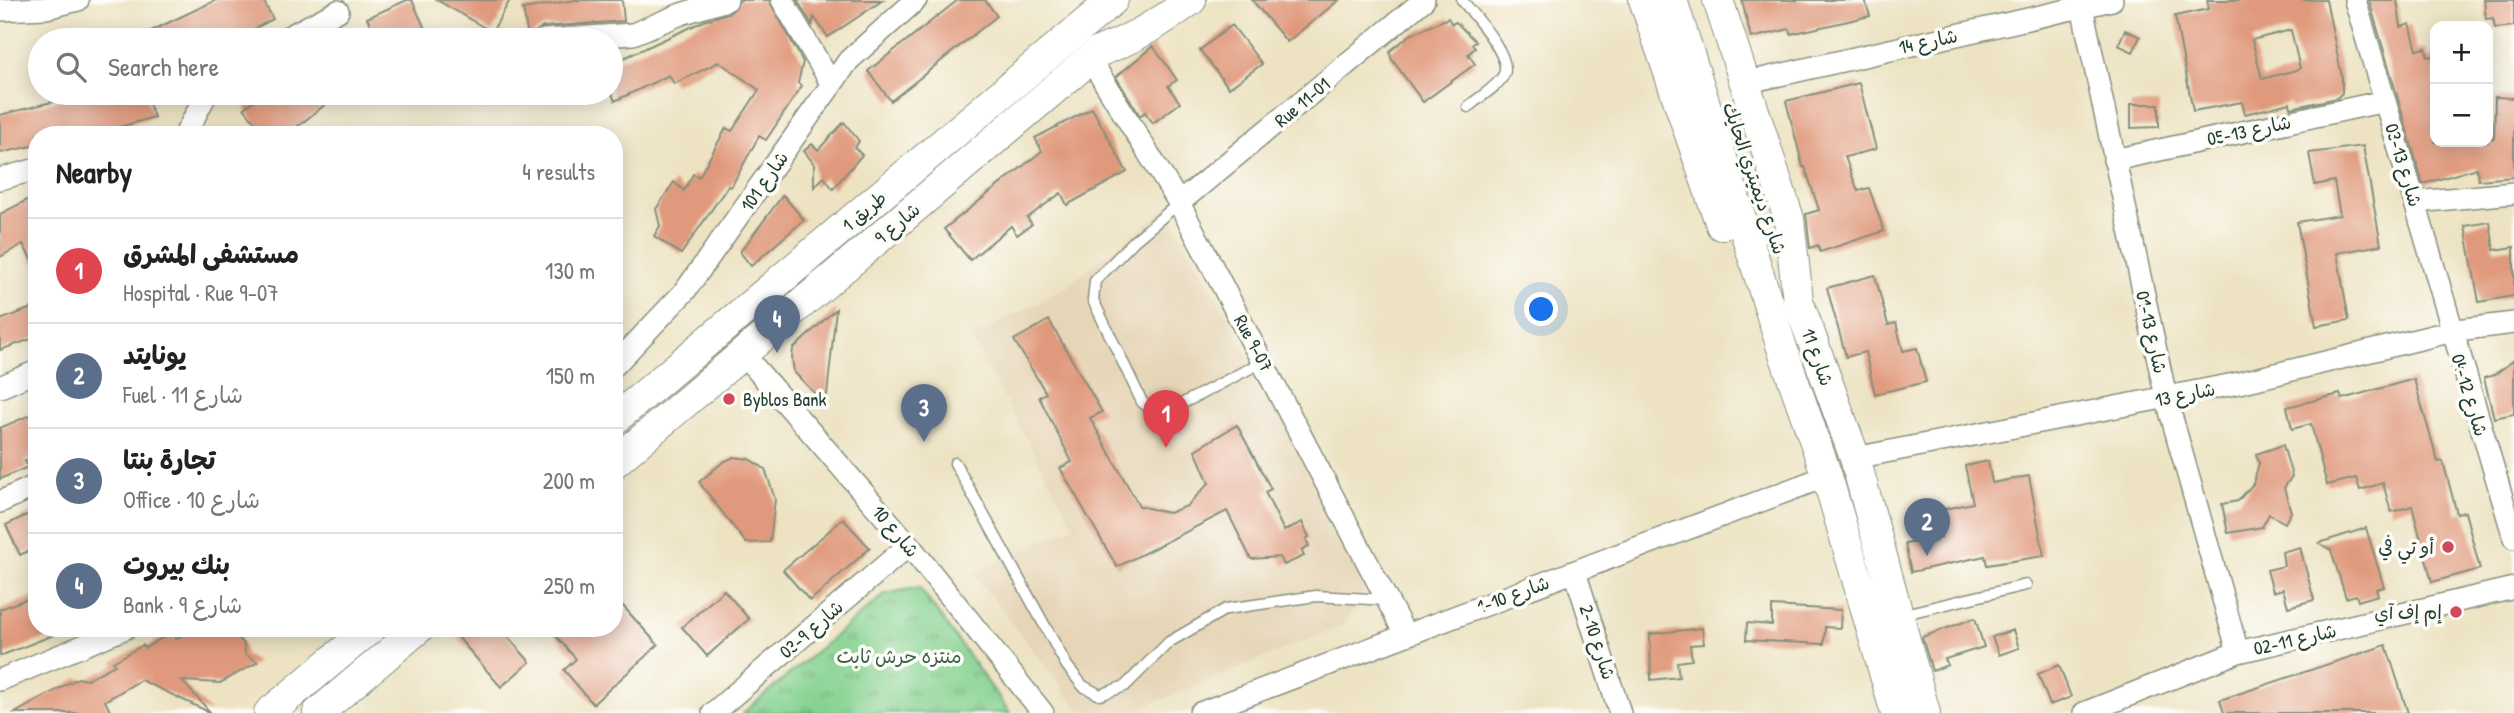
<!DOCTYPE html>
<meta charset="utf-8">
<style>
:root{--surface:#fff;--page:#f2f2f2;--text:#222;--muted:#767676;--line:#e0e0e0;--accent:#d1495b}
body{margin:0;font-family:"Patrick Hand","Playpen Sans Arabic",sans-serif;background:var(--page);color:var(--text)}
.controls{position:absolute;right:21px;top:21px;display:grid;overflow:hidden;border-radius:14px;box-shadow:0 4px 18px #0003}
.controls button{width:63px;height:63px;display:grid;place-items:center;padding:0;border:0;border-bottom:2px solid var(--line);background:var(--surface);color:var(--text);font:35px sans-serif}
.you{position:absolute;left:1542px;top:310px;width:24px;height:24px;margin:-18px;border:5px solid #fff;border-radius:50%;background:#1a73e8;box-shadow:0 0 0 10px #1a73e833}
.badge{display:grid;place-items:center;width:46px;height:46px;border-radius:50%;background:var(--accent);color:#fff;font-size:23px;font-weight:700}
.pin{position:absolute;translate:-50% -58px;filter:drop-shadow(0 2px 4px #0008)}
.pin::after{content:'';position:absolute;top:37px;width:24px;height:21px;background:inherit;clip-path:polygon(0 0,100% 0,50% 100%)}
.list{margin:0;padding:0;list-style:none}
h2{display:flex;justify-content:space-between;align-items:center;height:91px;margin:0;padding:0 28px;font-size:30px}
h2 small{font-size:23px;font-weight:400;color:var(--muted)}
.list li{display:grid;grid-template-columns:46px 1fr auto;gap:21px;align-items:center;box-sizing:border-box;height:105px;padding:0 28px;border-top:2px solid var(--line)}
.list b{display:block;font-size:26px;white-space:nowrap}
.list p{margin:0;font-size:23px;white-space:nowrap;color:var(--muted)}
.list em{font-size:23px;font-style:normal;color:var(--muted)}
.icon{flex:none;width:38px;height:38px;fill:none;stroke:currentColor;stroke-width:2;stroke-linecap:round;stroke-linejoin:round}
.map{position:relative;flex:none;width:2514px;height:713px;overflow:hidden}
.search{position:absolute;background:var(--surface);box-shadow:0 4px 18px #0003;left:28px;top:28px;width:595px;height:77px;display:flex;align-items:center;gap:18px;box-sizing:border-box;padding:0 24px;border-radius:38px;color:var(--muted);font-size:26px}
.panel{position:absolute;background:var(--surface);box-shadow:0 4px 18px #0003;left:28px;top:126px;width:595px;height:511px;border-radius:28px}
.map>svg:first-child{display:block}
.built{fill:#e6d5b7}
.grass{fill:url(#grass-tufts);stroke:#528862;stroke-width:2}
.building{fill:#e0997b;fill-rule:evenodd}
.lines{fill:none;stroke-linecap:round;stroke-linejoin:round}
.lane-casing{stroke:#86907c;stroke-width:13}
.street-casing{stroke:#86907c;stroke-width:24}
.secondary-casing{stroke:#86907c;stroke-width:32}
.lane{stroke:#fff;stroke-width:10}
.street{stroke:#fff;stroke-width:21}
.secondary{stroke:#fff;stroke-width:30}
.poi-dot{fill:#d1495b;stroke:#fdfcf7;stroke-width:2.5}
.labels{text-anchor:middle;stroke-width:7;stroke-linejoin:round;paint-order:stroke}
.street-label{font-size:19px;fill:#1f3d34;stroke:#fdfcf7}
.poi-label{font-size:19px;fill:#1f3d34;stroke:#fdfcf7;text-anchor:end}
.park-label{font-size:19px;fill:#38624b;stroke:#fdfcf7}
</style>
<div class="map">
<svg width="2514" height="713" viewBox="0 0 2514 713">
<defs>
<pattern id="grass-tufts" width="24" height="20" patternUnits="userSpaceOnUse" patternTransform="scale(1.75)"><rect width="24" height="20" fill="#85d291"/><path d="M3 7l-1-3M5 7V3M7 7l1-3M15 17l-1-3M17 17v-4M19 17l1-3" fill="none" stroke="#6cac77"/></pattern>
</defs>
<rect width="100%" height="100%" fill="#fdfcf7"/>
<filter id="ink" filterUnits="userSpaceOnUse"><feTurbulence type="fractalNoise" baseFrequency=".0143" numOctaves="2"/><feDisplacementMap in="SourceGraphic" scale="14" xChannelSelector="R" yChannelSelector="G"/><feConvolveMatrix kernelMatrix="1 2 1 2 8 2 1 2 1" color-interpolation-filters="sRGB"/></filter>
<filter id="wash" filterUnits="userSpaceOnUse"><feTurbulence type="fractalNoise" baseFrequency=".00686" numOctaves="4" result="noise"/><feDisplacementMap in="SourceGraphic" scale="28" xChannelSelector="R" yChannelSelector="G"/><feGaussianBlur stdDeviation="1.57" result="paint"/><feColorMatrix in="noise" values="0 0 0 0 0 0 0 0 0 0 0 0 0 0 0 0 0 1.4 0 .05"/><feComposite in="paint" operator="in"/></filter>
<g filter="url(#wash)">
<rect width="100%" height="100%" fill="#ede3c3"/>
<path class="built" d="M1166 208 1350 537 1364 592 1344 625 1129 713H1098L1078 709 973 573 1074 526 971 338 1065 288Z"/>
<path class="grass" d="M919 587 1010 713H743L885 594Z"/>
<g id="blocks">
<path class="building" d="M216 0H263L273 19 232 40H132Z
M407 0H412L430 40H377L367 18Z
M437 0H510L492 32Z
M575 0H622L624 21 543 27 528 37 523 9Z
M740 0H769L803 62 798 83 802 86 766 140 759 136 731 187 728 186 681 254 654 236 660 226 656 209 674 182 684 191 693 174 699 177 726 128 732 131 759 90 719 62 674 84 669 75 615 101 611 91V64L704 21 731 12Z
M797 0H883L828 37 814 17 812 25Z
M958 0H985L997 16 891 101 868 71Z
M1252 0H1339L1287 42Z
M1742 0H1865L1870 16 1791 34 1790 29 1751 38Z
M2207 0H2326L2342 77V93L2337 98 2291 108 2290 103 2245 114 2242 102 2193 111 2175 16 2209 9ZM2291 30 2300 69 2262 79 2252 40Z
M2369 0H2397L2401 27 2410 24 2417 50 2426 48 2428 57 2435 56V142H2488V139L2494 138 2495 97 2514 98V177L2478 180 2477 168 2423 184Z
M2484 0H2514V26L2495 28 2493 18 2486 19Z
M1448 18 1452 24 1456 22 1476 42 1472 44 1475 48 1468 54 1475 64 1423 102 1391 58 1390 51 1410 35Z
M1232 25 1262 64 1229 88 1200 50Z
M2125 30 2140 37 2133 52 2118 45Z
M1153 46 1177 80 1168 86 1180 103 1153 123 1145 112 1140 116 1116 77Z
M1859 83 1876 149 1845 157 1858 191 1869 188 1884 231 1820 252 1818 245 1810 248 1806 214 1819 210 1805 167H1803L1786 101Z
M58 93H145L154 117 92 135H37V145L0 153V115L60 100Z
M263 93H319L327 103 287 135H265L244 108Z
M2131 104H2159V127L2131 128Z
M1092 108 1127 172 1067 205 1061 193 1027 218 1032 224 1017 235 1011 226 970 260 944 229 1042 151 1035 138Z
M844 122 859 141 855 148 862 155 833 189 824 177 814 187V164L804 151 812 144 818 150Z
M2363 146 2381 245 2337 253 2349 320 2316 326 2297 222 2340 215 2334 181 2315 185 2309 153Z
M37 195V270L23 244 0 257V214Z
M783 195 804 220 751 266 740 252Z
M2490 222 2494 250 2514 247V296L2479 302 2465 226Z
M1875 275 1888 325 1896 323 1903 351 1917 348 1926 382 1875 394 1865 352 1846 357 1827 288Z
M37 306V337L0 350V320Z
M836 309 826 405 794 372 792 358 793 349Z
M1049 320 1102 412 1090 418 1139 506 1169 513 1187 506 1209 483 1195 450 1237 425 1271 489 1265 492 1284 531 1302 522 1309 537 1306 539 1309 546 1301 550 1304 556 1284 565 1280 557 1251 559 1227 511 1117 567 1060 468 1072 462 1039 397 1046 393 1014 340Z
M2514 360V414L2494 418 2484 378 2494 375Z
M2414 379 2438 462 2443 461 2457 514 2465 512 2480 569 2432 582 2412 506 2391 512 2383 483 2360 490 2356 478 2327 485 2311 424 2292 429 2287 407 2340 394 2342 399Z
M30 415 37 432V456L25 461 28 467 0 479V428Z
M2283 445 2292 476 2284 488 2291 512 2285 523 2269 514 2262 527 2228 533 2222 504 2238 501 2253 484 2259 463 2256 454Z
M734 457 749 459 765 469 775 499 770 542 746 543 699 482 723 462Z
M1988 461 1992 483 2029 476 2044 556 1987 565 1985 556 1911 572 1905 544 1941 537 1936 511 1973 503 1965 466Z
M37 510V547L20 555 6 525Z
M843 519 870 548 810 601 783 570Z
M2366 528 2384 587 2376 589 2378 595 2358 601 2356 595 2346 598 2331 550 2319 543Z
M2300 547 2314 600 2288 607 2283 589 2273 592 2267 570 2284 566 2282 552Z
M724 590 749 619 707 656 682 627Z
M37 595V628L69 629 0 656V609Z
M614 596 658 645 593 704 564 670 576 659 549 628H614Z
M1772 606 1841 610 1840 628 1825 627 1824 644 1746 640 1747 623 1772 625Z
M1975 618 1984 647 1945 659 1948 665 1932 671 1922 637Z
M194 628 197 633 228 628 244 644 245 654 258 662 220 683 182 681 211 713 141 680 105 701 111 713H15L78 678 86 680 115 665 113 662 143 645 145 648 172 632 176 639Z
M450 628H500L530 662 501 687Z
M1702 628 1704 644 1690 645 1692 660 1677 662 1679 677 1651 680 1650 634Z
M2013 630 2019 648 1999 655 1992 637Z
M2386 645 2408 713H2224L2220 700Z
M2059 665 2071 697 2050 705 2038 674Z"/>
</g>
</g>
<g filter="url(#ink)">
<use href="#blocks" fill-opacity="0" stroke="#86907c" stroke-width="2"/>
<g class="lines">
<g class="lane-casing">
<path id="lane" d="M1462 0C1473 14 1512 56 1504 74 1499 86 1478 98 1468 107
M1179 203 1134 241 1095 281 1093 300 1142 402 1152 411H1168L1264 361
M955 463 1067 666 1083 686 1100 695 1125 686 1169 642 1226 609 1316 596 1388 600
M1900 615 2026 585"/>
</g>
<g class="street-casing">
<path id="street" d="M782 0 831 83
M2355 0 2514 538
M2082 7 2166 397 2238 652
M0 10 46 8 78 0
M282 40 338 11
M544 40 633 34 681 14 727 0
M1090 59 1179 203 1405 634
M1744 83 2112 0
M185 135 207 93
M2114 160 2385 101
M0 179 37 169
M2415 202 2514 193
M1179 203 1424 0
M743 354 909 545 1043 713
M614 366 685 291 849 60 916 0
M0 387 37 371
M1855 458 2239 383 2457 330 2514 323
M0 502 37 485
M1575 572 1620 713
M0 680 126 628
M713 713 909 545
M1200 713 1827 476
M2084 713 2238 652 2514 588"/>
</g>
<g class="secondary-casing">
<path id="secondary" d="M1644 0 1721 225
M1672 0 1783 351 1827 476 1896 713
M1718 0 1789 219 1798 301 1855 458 1925 713
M614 420 1113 0
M614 463 1098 52C1133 39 1162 22 1191 0
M269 713 371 628
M318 713 419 628"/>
</g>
<use href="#lane" class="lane"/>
<use href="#street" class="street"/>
<use href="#secondary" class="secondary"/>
</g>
</g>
<g class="poi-dot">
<circle cx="729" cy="399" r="7"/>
<circle cx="2448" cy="547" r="7"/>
<circle cx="2456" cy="612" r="7"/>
</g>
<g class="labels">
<g class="street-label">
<text transform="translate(1928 41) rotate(-12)" y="7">شارع 14</text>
<text transform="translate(1302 102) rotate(-40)" y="7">Rue 11-01</text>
<text transform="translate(2249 130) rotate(-12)" y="7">شارع 13-05</text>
<text transform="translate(2404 165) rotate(73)" y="7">شارع 13-03</text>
<text transform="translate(1755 178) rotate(71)" y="7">شارع ديميتري الحايك</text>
<text transform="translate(764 181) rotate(-55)" y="7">شارع 101</text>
<text transform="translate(864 211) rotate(-40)" y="7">طريق 1</text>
<text transform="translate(897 223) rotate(-40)" y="7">شارع 9</text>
<text transform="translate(2152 332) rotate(77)" y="7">شارع 13-01</text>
<text transform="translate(1254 343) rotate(62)" y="7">Rue 9-07</text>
<text transform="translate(1818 357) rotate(70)" y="7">شارع 11</text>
<text transform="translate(2185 394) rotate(-11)" y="7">شارع 13</text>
<text transform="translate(2470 395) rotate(73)" y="7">شارع 12-04</text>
<text transform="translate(896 531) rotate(50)" y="7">شارع 10</text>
<text transform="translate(1513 594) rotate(-20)" y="7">شارع 10-1</text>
<text transform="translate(811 629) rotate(-41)" y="7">شارع 9-03</text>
<text transform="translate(2295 639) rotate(-13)" y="7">شارع 11-02</text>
<text transform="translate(1598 642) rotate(72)" y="7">شارع 10-2</text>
</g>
<g class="poi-label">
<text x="743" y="406" text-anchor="start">Byblos Bank</text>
<text x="2434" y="554">أو تي في</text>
<text x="2442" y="619">إم إف آي</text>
</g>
<g class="park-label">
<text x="899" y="663">منتزه حرش ثابت</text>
</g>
</g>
</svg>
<div class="controls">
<button>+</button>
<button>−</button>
</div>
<div class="you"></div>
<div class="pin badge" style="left:1166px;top:448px;background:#e0444e">1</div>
<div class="pin badge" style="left:1927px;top:556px;background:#5c6f8a">2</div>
<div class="pin badge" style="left:924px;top:442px;background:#5c6f8a">3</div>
<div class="pin badge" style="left:777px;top:353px;background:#5c6f8a">4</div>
<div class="search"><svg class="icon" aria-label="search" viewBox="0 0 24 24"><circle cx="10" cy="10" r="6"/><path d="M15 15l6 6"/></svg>Search here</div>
<section class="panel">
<h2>Nearby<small>4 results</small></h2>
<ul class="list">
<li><span class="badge" style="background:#e0444e">1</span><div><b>مستشفى المشرق</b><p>Hospital · Rue 9-07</p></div><em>130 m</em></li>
<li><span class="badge" style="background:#5c6f8a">2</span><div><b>يونايتد</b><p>Fuel · شارع 11</p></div><em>150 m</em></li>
<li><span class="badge" style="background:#5c6f8a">3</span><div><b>تجارة بنتا</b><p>Office · شارع 10</p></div><em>200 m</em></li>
<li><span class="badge" style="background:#5c6f8a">4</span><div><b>بنك بيروت</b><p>Bank · شارع 9</p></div><em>250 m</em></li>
</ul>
</section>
</div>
